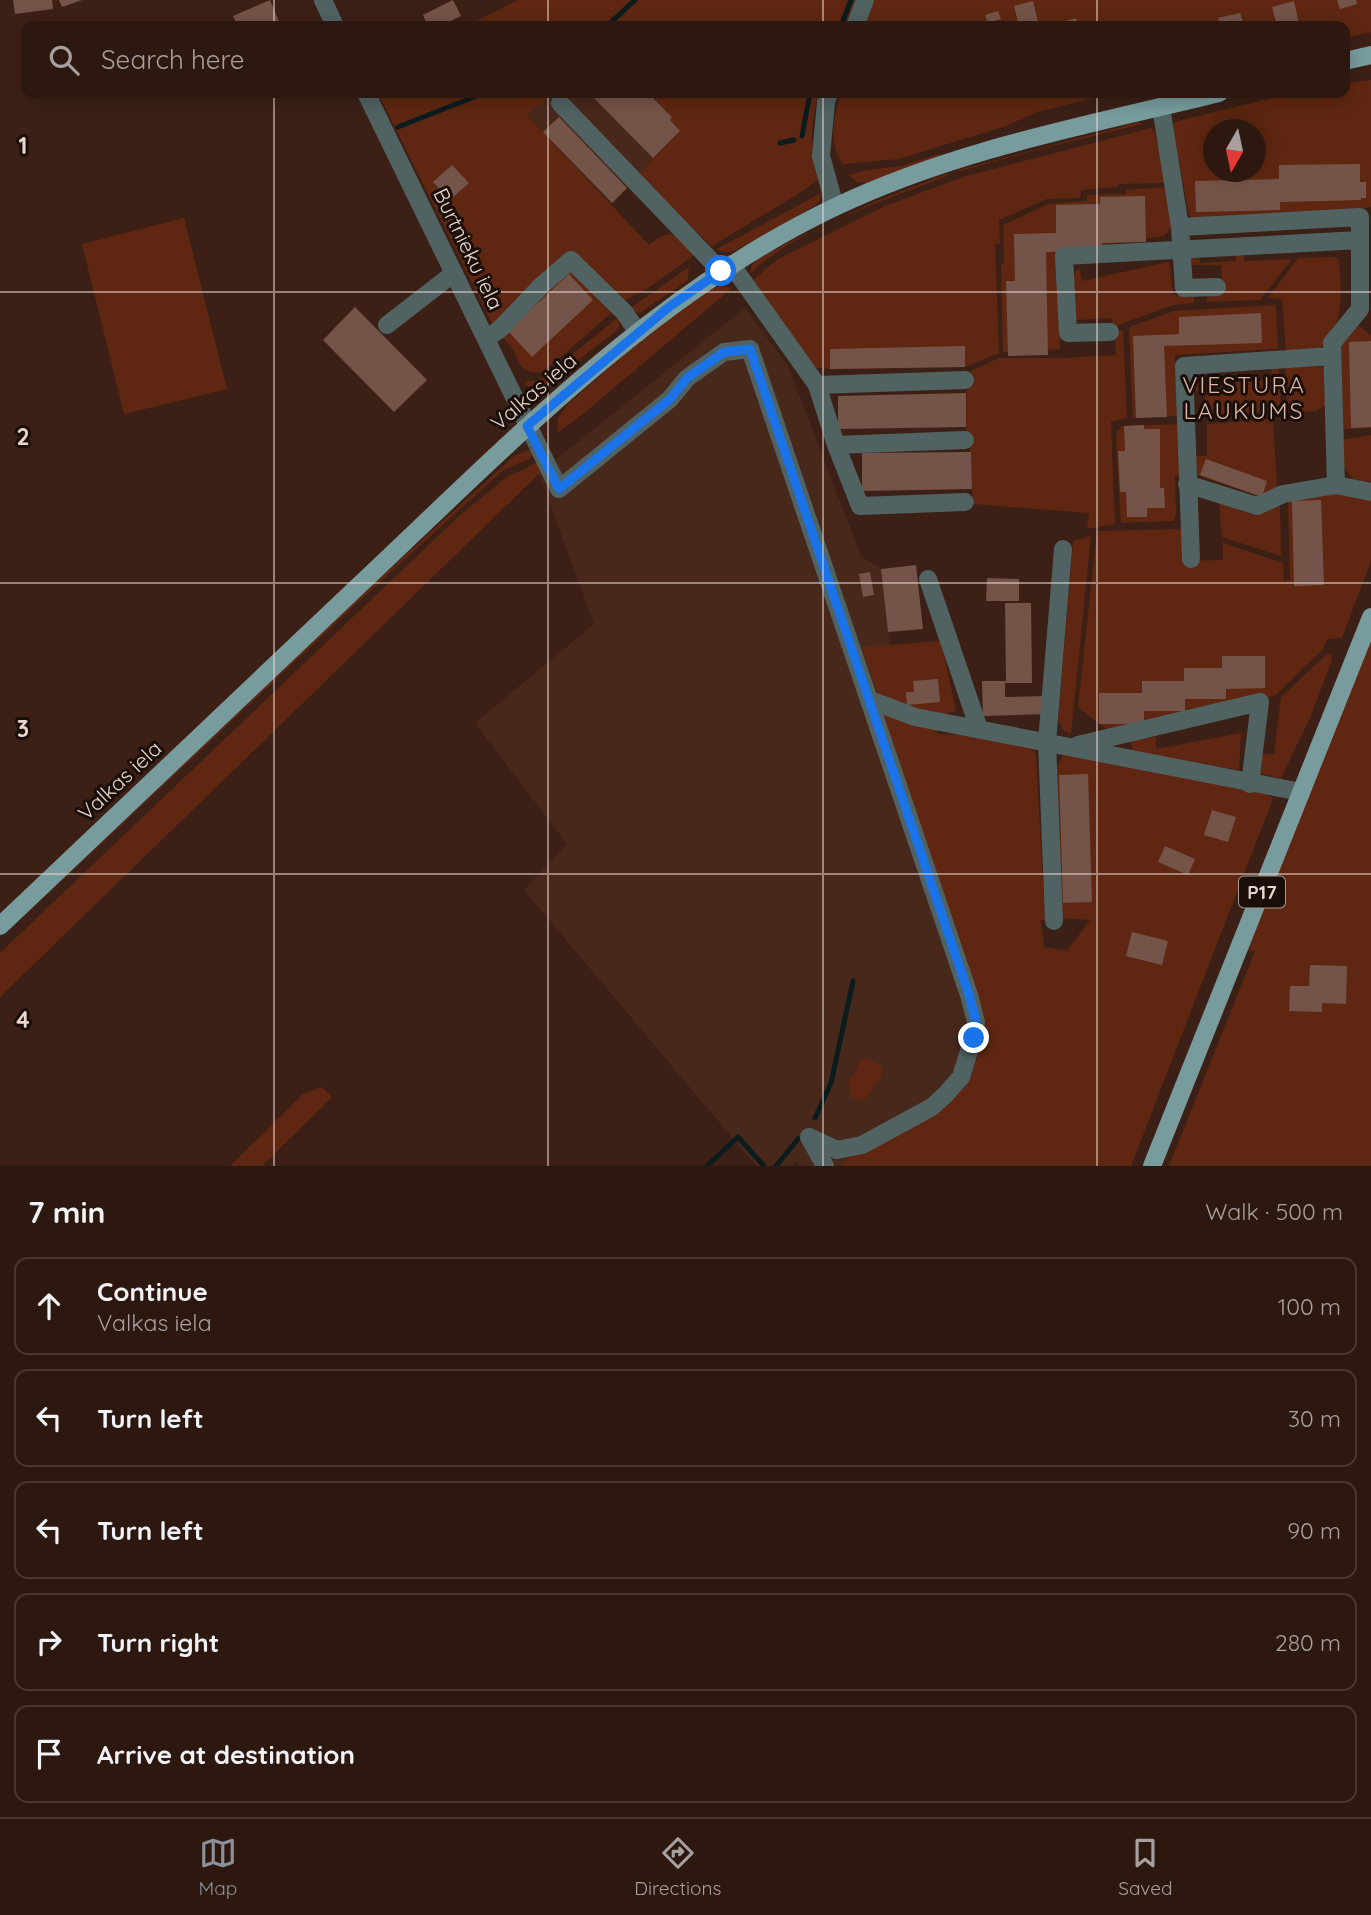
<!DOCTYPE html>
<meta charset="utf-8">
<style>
:root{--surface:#2d1810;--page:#352119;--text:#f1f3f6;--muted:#a7a09f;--line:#483730;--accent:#8c9099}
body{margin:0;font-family:Quicksand,sans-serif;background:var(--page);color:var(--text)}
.compass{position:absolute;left:1203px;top:119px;width:63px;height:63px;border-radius:50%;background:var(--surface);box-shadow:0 4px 18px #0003;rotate:189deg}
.stop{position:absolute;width:21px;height:21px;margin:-16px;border:5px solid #1a73e8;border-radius:50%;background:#fff}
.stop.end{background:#1a73e8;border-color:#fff;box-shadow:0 2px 7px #0008}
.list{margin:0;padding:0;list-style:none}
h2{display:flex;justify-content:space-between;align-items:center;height:91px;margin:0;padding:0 28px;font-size:30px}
h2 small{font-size:23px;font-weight:400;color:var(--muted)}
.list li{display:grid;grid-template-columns:46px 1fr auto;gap:21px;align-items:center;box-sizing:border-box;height:98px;margin:0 14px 14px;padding:0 14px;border:2px solid var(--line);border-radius:14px}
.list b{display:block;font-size:26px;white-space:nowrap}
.list p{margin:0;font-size:23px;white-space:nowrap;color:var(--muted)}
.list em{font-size:23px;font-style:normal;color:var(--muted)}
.icon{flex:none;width:38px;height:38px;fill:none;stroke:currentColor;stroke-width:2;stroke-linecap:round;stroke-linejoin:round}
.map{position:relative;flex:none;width:1371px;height:1166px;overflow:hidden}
.search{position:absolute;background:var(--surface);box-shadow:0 4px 18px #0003;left:21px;right:21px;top:21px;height:77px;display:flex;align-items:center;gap:18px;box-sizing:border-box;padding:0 24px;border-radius:14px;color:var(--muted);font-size:26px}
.sheet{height:651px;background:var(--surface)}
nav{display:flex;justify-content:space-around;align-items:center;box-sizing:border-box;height:98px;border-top:2px solid var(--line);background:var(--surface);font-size:19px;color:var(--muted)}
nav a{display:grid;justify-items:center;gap:4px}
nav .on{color:var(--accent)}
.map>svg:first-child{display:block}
.built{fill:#49281c}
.green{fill:#5f2711;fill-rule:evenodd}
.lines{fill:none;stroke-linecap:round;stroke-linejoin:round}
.stream{stroke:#0b1c1d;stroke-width:5}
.building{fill:#745449}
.minor{stroke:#516263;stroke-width:18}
.major{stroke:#789c9e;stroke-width:18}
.route{stroke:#1a73e8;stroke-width:9}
.grid{fill:none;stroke:#e8d5ce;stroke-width:2;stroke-opacity:0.55}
.labels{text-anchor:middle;stroke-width:6;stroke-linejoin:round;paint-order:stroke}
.shield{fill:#1a0e09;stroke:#aa9993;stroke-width:2}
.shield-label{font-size:19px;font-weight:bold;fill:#e8d5ce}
.street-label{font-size:21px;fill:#e8d5ce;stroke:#1a0e09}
.neighbourhood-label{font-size:23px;letter-spacing:2px;fill:#dab5a8;stroke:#1a0e09}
.grid-label{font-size:23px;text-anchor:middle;font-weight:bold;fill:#e8d5ce;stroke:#1a0e09;stroke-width:6;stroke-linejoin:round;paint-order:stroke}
</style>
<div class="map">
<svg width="1371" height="1166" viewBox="0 0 1371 1166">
<rect width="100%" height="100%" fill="#3c2016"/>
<path class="built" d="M554 93H648L672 117 680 131 612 203 527 115Z
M745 308 788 366 861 556 881 569 888 632 905 741 1008 1067 845 1166H800L796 1161 791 1166H756L524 890 567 844 475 723 594 624 539 473Z"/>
<path class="green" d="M518 0H855L845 26H467Z
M874 0H1371V32L1345 38V26H863Z
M1371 80V207L1308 214 1195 220 1189 215 1173 129 1174 122 1293 93H1345V83ZM1214 130H1256V172H1214Z
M378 93H554L527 115 649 245C672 226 677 234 697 253L648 288 622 302 581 263 493 325Z
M648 93H819C811 124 807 146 822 177L798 194 712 246 637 176 680 131 670 120 672 117Z
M841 93H1117L1037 112 1006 126 898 159 843 164C827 142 834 117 841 93Z
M1139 122 1143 124 1044 148 957 172 959 170Z
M1151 128 1155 133 1165 183 1118 184V187L1081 190 1080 198 1047 199 999 220 1000 243 995 244 999 353 965 367 830 369 807 367 752 281 778 259 885 206 966 176Z
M939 154V157L866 183 857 182 848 175 867 170 902 166Z
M949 173 947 176C891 198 791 231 750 274L752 264 758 259 789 242 876 201Z
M1167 187 1171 225 1170 230 1163 236 1058 252 1060 349 1003 352 1001 264 1004 263 1003 225 1048 204 1087 201V195L1126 194V190Z
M823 192 819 201 813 207C787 221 760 240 733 251 726 253 722 253 717 249Z
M184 218 227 389 124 414 82 244Z
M1243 250 1244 261 1292 259 1260 300 1207 302V295L1223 293 1221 265H1194L1191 262 1190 252 1199 251 1200 263 1236 261V251Z
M1334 257 1339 260C1341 296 1346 326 1315 352L1286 353 1282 299 1268 298 1298 258Z
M1169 262 1173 295H1194V303L1173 305 1113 327 1112 318 1074 320C1073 304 1067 278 1079 268L1082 281Z
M689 267 688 280 640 313 629 309Z
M571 271 616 309 543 372C521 374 522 366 513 350 510 345 505 340 501 335L563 273Z
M720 286 732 288 583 414 557 433 558 418 568 404 650 332 712 288Z
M1276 305 1278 349 1175 355 1177 416 1133 418 1129 327 1174 311Z
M620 316 619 326 616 331 543 387 532 388 524 384 527 381H536L544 377Z
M1355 323 1371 335V428L1343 429 1341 339Z
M1123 330 1127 418 1111 422 1115 524 1087 529 1089 513 973 504 971 452 966 427 967 373 999 358H1063L1116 355 1115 333Z
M1316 365 1324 368 1325 405 1317 411 1287 413 1285 368Z
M1271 368H1279L1281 410 1207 417 1205 395 1194 390 1193 378 1196 373 1204 372 1206 384 1272 380Z
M1273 419 1277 488 1262 497 1194 474V456H1207V424Z
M1183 424 1182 475 1175 476 1176 512 1174 521 1121 523 1116 440 1117 432 1122 426Z
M1371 435V482L1353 479 1341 464V440Z
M529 450 537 452 529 459 502 471 357 603 0 940 356 600 514 456Z
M542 458 546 467 0 997V953L459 516 508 476 525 469Z
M1320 491 1371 499V561L1342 638 1327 639 1323 649 1276 695 1110 732 1078 707 1097 531 1181 529 1185 561 1223 560V543L1283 563 1284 581 1290 579 1288 499Z
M1219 503 1251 514 1280 505 1281 556 1222 537Z
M1091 536 1071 734 1064 731 1058 720 1073 541Z
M1371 617V1166H1169L1255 951 1239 949Z
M941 641 956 711 937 716 938 734 967 735 1031 745 1036 754 1045 920H1041L1044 947 1067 951 1090 920 1059 918 1057 766 1065 752 1265 793 1273 799 1131 1166H841L857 1150 953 1096 977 1060 980 1017 862 647Z
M1327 654H1331L1332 660 1310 718 1281 778 1254 773 1256 754H1274L1281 697Z
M1241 733 1239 770 1133 751 1130 740 1156 737V749Z
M868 1058 882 1067 881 1077 863 1102 851 1097C844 1075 856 1078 860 1060Z
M322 1087 332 1097 262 1166H230L303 1094Z"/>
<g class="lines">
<path class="stream" d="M607 26 635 0
M841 26 851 0
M398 127 484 93
M802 136 810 93
M780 143 794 140
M815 1118 831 1083 853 981
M707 1166 738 1137 764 1166
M776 1166 798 1139"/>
</g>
<path class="building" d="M13 0H52L53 9 15 14Z
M59 0H82L62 7Z
M270 0 280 24 275 26H238L233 16Z
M453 0 461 16 440 26H428L423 15Z
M1337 0H1356L1357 4 1340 9Z
M1033 1 1039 26H1019L1014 6Z
M1294 1 1299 24 1277 26 1272 7Z
M998 11 1001 19 988 23 985 15Z
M1240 13 1244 26H1220L1218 18Z
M1076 18 1079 26H1060L1059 23Z
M589 93H648L672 117 670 120 680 131 653 158Z
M559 117 627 188 612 203 543 132Z
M1360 164V182H1366V198H1361V200L1280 202V210L1196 212 1195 181 1279 179V165Z
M452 165 469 183 450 200 433 182Z
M1145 196 1146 242 1102 243V251L1046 252 1048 355 1008 356 1006 281H1015L1014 234 1056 233V205L1100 204V197Z
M569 274 593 300 532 357 508 331Z
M355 307 427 380 394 412 323 340Z
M1261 313 1262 343 1164 346 1167 417 1136 418 1133 336 1179 334V317Z
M1371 341V427L1351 428 1349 342Z
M965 346V367L830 369V349Z
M966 393V427L838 429V396Z
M1144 425V429H1160V488H1164L1165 508H1147V517H1127L1126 492H1120L1118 451H1125L1124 426Z
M971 452 972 489 862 491V453Z
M1206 459 1267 481 1262 497 1200 475Z
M1321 500 1324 585 1294 586 1292 501Z
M916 565 923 629 888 632 881 569Z
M870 572 874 595 863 597 859 574Z
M987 578 1019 579V601H986Z
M1005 603H1031L1032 683H1005V697L1047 696V714L983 716 982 681H1006Z
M1222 656H1265V688L1226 689V699H1185V711H1144V724H1099V693H1142V681H1184V668H1222Z
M938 679 940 702 907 705 906 692H914L913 681Z
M1088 774 1092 902 1063 903 1059 775Z
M1212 810 1236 817 1228 842 1204 835Z
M1165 846 1195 859 1188 875 1158 862Z
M1132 932 1168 941 1162 965 1126 956Z
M1310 965 1347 966 1346 1004 1322 1003V1012L1289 1011 1290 986H1309Z"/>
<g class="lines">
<path class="minor" d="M323 0 335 26
M855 26 865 0
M366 93 559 489 670 399 687 378 724 352 750 349 969 995 976 1022 973 1038 961 1077 946 1094 932 1107 862 1145 837 1150 809 1137
M829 93 826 102 821 156 835 207
M560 103 721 271
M1161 107 1180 227 1184 288 1217 287
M1180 227 1360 217V240
M731 264 817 385 836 445 860 506 965 502
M387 325 454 273
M1110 332 1068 333 1064 256 1360 240V309L1332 343 1336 485 1371 492
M486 338 499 330 542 285 571 260 625 313 638 333
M817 385 965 380
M836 445 965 440
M1187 484 1257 506 1283 494 1336 485
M1191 559 1184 366 1332 356
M928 579 979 729
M870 700 915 717 1301 792
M1078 745 1260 702 1250 784
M1054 921 1047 742 1063 549
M809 1137 825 1166"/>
<path class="major" d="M1345 61 1371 55
M0 926C130 802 260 679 390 556 527 426 663 289 835 207 956 149 1089 125 1219 93
M1152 1166 1371 617"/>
</g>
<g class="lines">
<path class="route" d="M721 271 669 307 527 426 559 489 670 399 687 378 724 352 750 349 969 995 976 1022 974 1038"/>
</g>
<path class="grid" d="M274 0V26M548 0V26M823 0V26M1097 0V26M274 93V1166M548 93V1166M823 93V1166M1097 93V1166M0 292H1371M0 583H1371M0 874H1371"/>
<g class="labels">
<rect class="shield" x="1239" y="876.5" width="46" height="31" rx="5"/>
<g class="shield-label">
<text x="1262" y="899">P17</text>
</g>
<g class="street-label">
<text transform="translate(468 249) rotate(64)" y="7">Burtnieku iela</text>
<text transform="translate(534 392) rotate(-41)" y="7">Valkas iela</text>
<text transform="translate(120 781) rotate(-43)" y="7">Valkas iela</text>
</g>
<g class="neighbourhood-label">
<text x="1244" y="393">VIESTURA<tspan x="1244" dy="26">LAUKUMS</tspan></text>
</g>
</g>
<g class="grid-label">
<text x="23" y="154">1</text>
<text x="23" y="445">2</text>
<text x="23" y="737">3</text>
<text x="23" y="1028">4</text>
</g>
</svg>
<svg class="compass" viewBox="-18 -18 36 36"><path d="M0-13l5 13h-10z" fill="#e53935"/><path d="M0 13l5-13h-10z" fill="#a7a09f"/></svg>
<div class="stop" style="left:721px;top:271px"></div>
<div class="stop end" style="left:974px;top:1038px"></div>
<div class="search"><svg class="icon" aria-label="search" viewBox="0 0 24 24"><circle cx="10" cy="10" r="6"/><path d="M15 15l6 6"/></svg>Search here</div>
</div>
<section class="sheet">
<h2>7 min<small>Walk · 500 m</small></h2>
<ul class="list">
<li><svg class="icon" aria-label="ahead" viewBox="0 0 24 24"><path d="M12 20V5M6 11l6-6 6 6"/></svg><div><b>Continue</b><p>Valkas iela</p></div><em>100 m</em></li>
<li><svg class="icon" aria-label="left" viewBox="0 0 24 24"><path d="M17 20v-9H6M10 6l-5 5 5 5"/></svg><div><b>Turn left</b></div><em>30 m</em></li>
<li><svg class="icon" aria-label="left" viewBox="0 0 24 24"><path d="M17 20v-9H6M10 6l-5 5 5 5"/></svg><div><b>Turn left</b></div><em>90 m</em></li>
<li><svg class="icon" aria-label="right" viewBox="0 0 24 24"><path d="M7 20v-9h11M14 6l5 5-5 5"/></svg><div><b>Turn right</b></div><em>280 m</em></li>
<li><svg class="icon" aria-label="arrive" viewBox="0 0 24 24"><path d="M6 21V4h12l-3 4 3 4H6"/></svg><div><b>Arrive at destination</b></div></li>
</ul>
</section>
<nav>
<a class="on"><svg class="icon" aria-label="map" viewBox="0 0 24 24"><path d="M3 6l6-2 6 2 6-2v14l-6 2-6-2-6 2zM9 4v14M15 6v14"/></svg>Map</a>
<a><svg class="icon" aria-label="directions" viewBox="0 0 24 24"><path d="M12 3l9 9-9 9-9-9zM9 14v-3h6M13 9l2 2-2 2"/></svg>Directions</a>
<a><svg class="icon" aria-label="saved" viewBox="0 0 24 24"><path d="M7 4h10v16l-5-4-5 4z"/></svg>Saved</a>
</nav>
